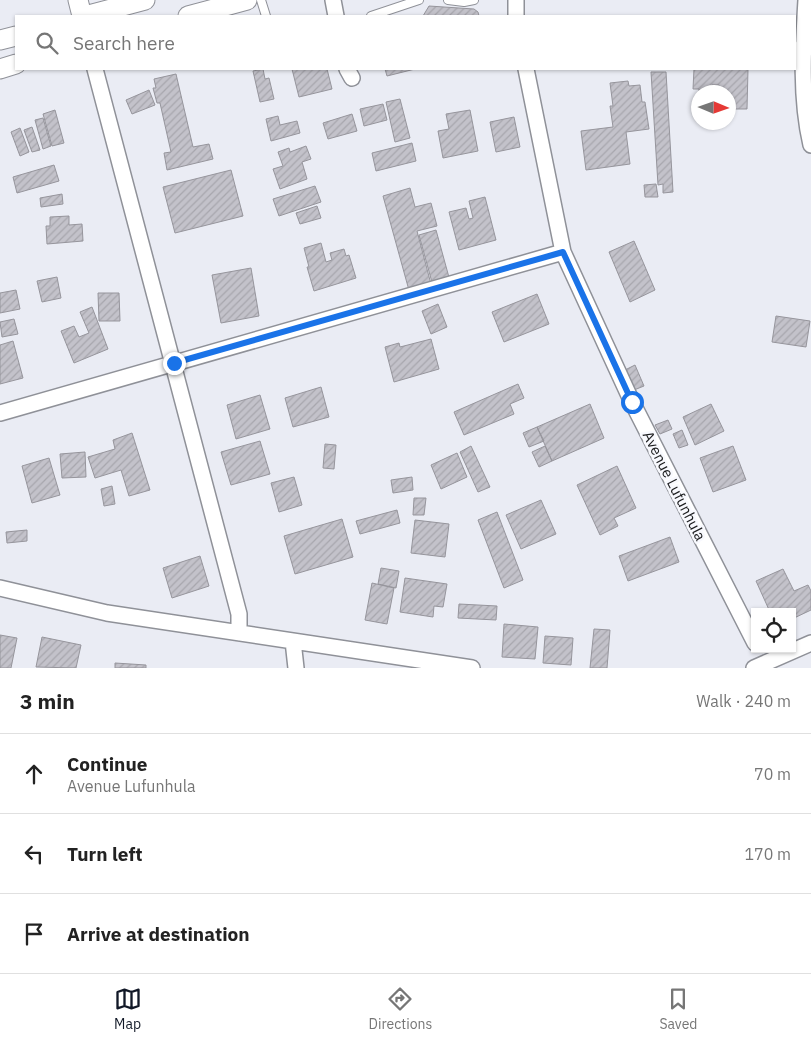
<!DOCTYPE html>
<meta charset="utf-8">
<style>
:root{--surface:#fff;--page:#f2f2f2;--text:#222;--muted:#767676;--line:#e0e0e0;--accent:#111827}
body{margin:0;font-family:"IBM Plex Sans",sans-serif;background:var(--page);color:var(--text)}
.controls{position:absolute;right:15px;bottom:15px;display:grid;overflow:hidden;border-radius:0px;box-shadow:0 1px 4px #0004}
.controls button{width:45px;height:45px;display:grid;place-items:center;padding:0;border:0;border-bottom:1px solid var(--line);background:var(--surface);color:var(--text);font:25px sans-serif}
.compass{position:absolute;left:691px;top:85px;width:45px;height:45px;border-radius:50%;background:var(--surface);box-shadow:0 1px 4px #0004;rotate:92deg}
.stop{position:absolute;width:15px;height:15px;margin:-11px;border:4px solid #1a73e8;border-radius:50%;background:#fff}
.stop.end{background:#1a73e8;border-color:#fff;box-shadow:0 1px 5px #0008}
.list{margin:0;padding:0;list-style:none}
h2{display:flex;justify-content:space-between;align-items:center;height:65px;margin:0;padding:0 20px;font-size:21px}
h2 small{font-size:16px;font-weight:400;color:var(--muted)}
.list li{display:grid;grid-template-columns:32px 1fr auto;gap:15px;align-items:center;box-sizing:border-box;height:80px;padding:0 20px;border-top:1px solid var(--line)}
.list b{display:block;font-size:19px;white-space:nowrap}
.list p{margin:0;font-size:16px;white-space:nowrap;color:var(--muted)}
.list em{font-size:16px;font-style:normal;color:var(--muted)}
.icon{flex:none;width:28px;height:28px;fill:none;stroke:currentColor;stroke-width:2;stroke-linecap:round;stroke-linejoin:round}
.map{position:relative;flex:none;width:811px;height:668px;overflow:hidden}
.search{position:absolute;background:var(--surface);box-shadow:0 1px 4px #0004;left:15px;right:15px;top:15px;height:55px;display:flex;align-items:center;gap:12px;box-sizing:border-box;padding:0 18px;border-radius:0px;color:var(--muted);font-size:19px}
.sheet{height:305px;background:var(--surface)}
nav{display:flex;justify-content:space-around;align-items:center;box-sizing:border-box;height:70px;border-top:1px solid var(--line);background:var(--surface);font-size:14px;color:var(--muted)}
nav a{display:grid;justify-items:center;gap:2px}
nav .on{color:var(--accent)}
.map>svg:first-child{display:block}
.building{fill:url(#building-hatch);stroke:#96959c}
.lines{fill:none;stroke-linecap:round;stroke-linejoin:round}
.service-casing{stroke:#8f9198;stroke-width:10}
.minor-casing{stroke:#8f9198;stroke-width:18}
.tertiary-casing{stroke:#8f9198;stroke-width:21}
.service{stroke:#fff;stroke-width:8}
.minor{stroke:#fff;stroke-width:15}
.tertiary{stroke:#fff;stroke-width:19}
.route{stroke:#1a73e8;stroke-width:6}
.labels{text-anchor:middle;stroke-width:5;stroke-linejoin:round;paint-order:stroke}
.street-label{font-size:15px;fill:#1b1c1e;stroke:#f8f9fe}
</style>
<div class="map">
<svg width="811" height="668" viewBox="0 0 811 668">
<defs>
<pattern id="building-hatch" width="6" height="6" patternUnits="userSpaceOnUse" patternTransform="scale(1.25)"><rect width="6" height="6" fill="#c3c2ca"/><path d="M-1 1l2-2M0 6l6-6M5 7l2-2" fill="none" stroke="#a7a6ad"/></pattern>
</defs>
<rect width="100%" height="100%" fill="#eaecf4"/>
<path class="building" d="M429 6 474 9 478 12 479 16H423Z
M263 69 265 79 269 78 274 99 260 102 253 71Z
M292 69H327L332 89 299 97Z
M385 69H415L387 76Z
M694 69H748L747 109H728V92H718L719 85H712V92H699V89H693Z
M651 72H666L673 192 663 193V184L658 185Z
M176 74 193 147 209 144 213 159 167 170 164 153 171 152 160 103H157L153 88H156L154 79Z
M628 81 629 86 640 85 642 102H645L649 129 626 132 630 164 586 170 581 131 613 127 610 106H613L610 83Z
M149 90 155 105 132 114 126 100Z
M400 99 410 138 395 142 386 102Z
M383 104 387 120 364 126 360 109Z
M55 110 64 143 52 146 43 114Z
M470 110 478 151 443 158 438 131 449 129 446 114Z
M352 114 357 131 328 139 323 123Z
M278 116 280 125 297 121 300 133 271 141 266 119Z
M514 117 520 147 496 152 490 122Z
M43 118 51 146 43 149 35 120Z
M32 127 40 150 32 152 24 130Z
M20 128 29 152 20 156 11 132Z
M412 143 416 161 376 171 372 153Z
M306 146 311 159 302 162 307 179 280 189 273 169 283 166 278 152 289 148 290 152Z
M54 165 59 181 17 193 13 177Z
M231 170 243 216 175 233 163 187Z
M656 184 658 197H645L644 185Z
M315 186 321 202 279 216 273 199Z
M410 188 415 207 431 203 437 226 417 231 432 288 410 294 383 196Z
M62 194 63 204 41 207 40 198Z
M485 197 496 240 459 250 449 212 466 208 469 219 473 218 469 201Z
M317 206 321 218 300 224 296 213Z
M69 216V225L82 224 83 241 47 244 46 226H50V217Z
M436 230 450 281 433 286 419 235Z
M634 241 655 290 630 302 609 252Z
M321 243 326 262 332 260 330 253 344 249 346 256 349 255 356 278 314 291 307 267H309L304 248Z
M251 268 259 316 221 323 212 275Z
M57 277 61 298 42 302 37 281Z
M16 290 20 309 0 313V293Z
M98 293H119L120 321H99Z
M537 294 549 324 504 342 492 312Z
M438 304 447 327 431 334 422 311Z
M92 307 108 349 74 363 61 331 74 326 79 337 89 333 80 312Z
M776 316 810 321 806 347 772 342Z
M14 319 18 334 2 337 0 322Z
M431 339 439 369 394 382 385 347 399 343 400 347Z
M13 341 23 378 0 384V345Z
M635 365 644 386 634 390 625 370Z
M518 384 524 398 510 404 514 414 464 435 454 412Z
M321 387 329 417 293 427 285 398Z
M260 395 270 429 236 439 227 405Z
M590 404 604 438 552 461 537 427Z
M711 404 724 431 695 445 683 417Z
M668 420 672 429 660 434 655 425Z
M537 427 544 441 529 447 523 433Z
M682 430 688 445 679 448 673 434Z
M132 433 150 490 129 496 121 470 95 478 88 457 115 449 113 440Z
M260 441 270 474 231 485 221 452Z
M325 444 336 445 334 469 323 468Z
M471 446 490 487 478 492 460 452Z
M545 446 552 461 539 467 532 452Z
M733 446 746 480 713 492 700 458Z
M85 452 86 477 62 478 60 454Z
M457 453 467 477 441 489 431 465Z
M49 458 60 495 32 503 22 466Z
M617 466 636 508 614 518 618 526 600 535 577 485Z
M294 477 302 505 279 512 271 483Z
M412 477 413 490 393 493 391 480Z
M112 486 115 504 104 506 101 489Z
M414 498H426L424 515H413Z
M541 500 556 534 521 549 506 515Z
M397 510 400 523 360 534 356 521Z
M497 512 523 580 504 588 478 520Z
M342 519 353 557 295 574 284 536Z
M415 520 449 524 445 557 411 553Z
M27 530V541L7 543 6 532Z
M670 537 679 562 628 581 619 556Z
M200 556 209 586 172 598 163 568Z
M381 568 399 571 396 588 378 584Z
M783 569 794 591 808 585 811 591V610L792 619V612H770L756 581Z
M405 578 447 584 443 607 434 606 433 617 400 612Z
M372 583 394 588 387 624 365 620Z
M459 604 497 606 496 620 458 618Z
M504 624 538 627 535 659 502 657Z
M594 629 610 630 607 668H590Z
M0 635 17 638 11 668H0Z
M545 636 573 638 571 665 543 663Z
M42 637 81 645 76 668 36 667Z
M115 663 146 665V668H115Z"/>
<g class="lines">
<g class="service-casing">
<path id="service" d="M261 0 266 16
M448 0 464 2 474 0
M371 16 419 0"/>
</g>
<g class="minor-casing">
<path id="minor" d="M333 0 336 16
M516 0V16
M806 0C803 48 800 98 811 145
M95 69 239 614V633
M347 69 352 78
M526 69 563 252 632 402 755 643
M0 413 563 252
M0 588 107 613 472 668
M293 641 296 668
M754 668 811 643"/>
</g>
<g class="tertiary-casing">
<path id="tertiary" d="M78 0 82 16
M85 16 145 0
M188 16 247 0
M0 40 16 36
M803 49 811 41
M0 69 16 64"/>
</g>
<use href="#service" class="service"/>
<use href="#minor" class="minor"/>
<use href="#tertiary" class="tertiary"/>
</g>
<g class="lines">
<path class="route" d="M174 363 563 252 632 402"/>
</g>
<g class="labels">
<g class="street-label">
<text transform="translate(674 486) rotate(63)" y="5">Avenue Lufunhula</text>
</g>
</g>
</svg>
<div class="controls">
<button><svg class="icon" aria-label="locate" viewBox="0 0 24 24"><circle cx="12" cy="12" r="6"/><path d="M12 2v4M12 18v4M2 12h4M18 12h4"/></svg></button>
</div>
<svg class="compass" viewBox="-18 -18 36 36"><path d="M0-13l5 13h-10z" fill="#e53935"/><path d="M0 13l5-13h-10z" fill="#767676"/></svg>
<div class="stop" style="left:632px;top:402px"></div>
<div class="stop end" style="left:174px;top:363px"></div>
<div class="search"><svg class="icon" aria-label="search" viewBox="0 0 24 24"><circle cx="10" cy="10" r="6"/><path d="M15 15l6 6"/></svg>Search here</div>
</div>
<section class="sheet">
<h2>3 min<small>Walk · 240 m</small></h2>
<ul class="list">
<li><svg class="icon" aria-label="ahead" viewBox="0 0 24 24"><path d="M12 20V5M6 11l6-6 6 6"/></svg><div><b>Continue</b><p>Avenue Lufunhula</p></div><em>70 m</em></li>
<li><svg class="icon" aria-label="left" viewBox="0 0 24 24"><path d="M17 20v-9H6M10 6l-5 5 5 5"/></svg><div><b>Turn left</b></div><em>170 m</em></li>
<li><svg class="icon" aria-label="arrive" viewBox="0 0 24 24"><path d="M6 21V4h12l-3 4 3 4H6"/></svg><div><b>Arrive at destination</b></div></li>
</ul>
</section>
<nav>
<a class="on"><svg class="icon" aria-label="map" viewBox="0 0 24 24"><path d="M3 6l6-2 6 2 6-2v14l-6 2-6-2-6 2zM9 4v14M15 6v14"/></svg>Map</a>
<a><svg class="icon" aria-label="directions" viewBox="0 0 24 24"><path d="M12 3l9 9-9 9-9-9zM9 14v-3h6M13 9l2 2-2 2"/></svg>Directions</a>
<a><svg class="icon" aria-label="saved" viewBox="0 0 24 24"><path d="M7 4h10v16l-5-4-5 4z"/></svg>Saved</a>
</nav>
